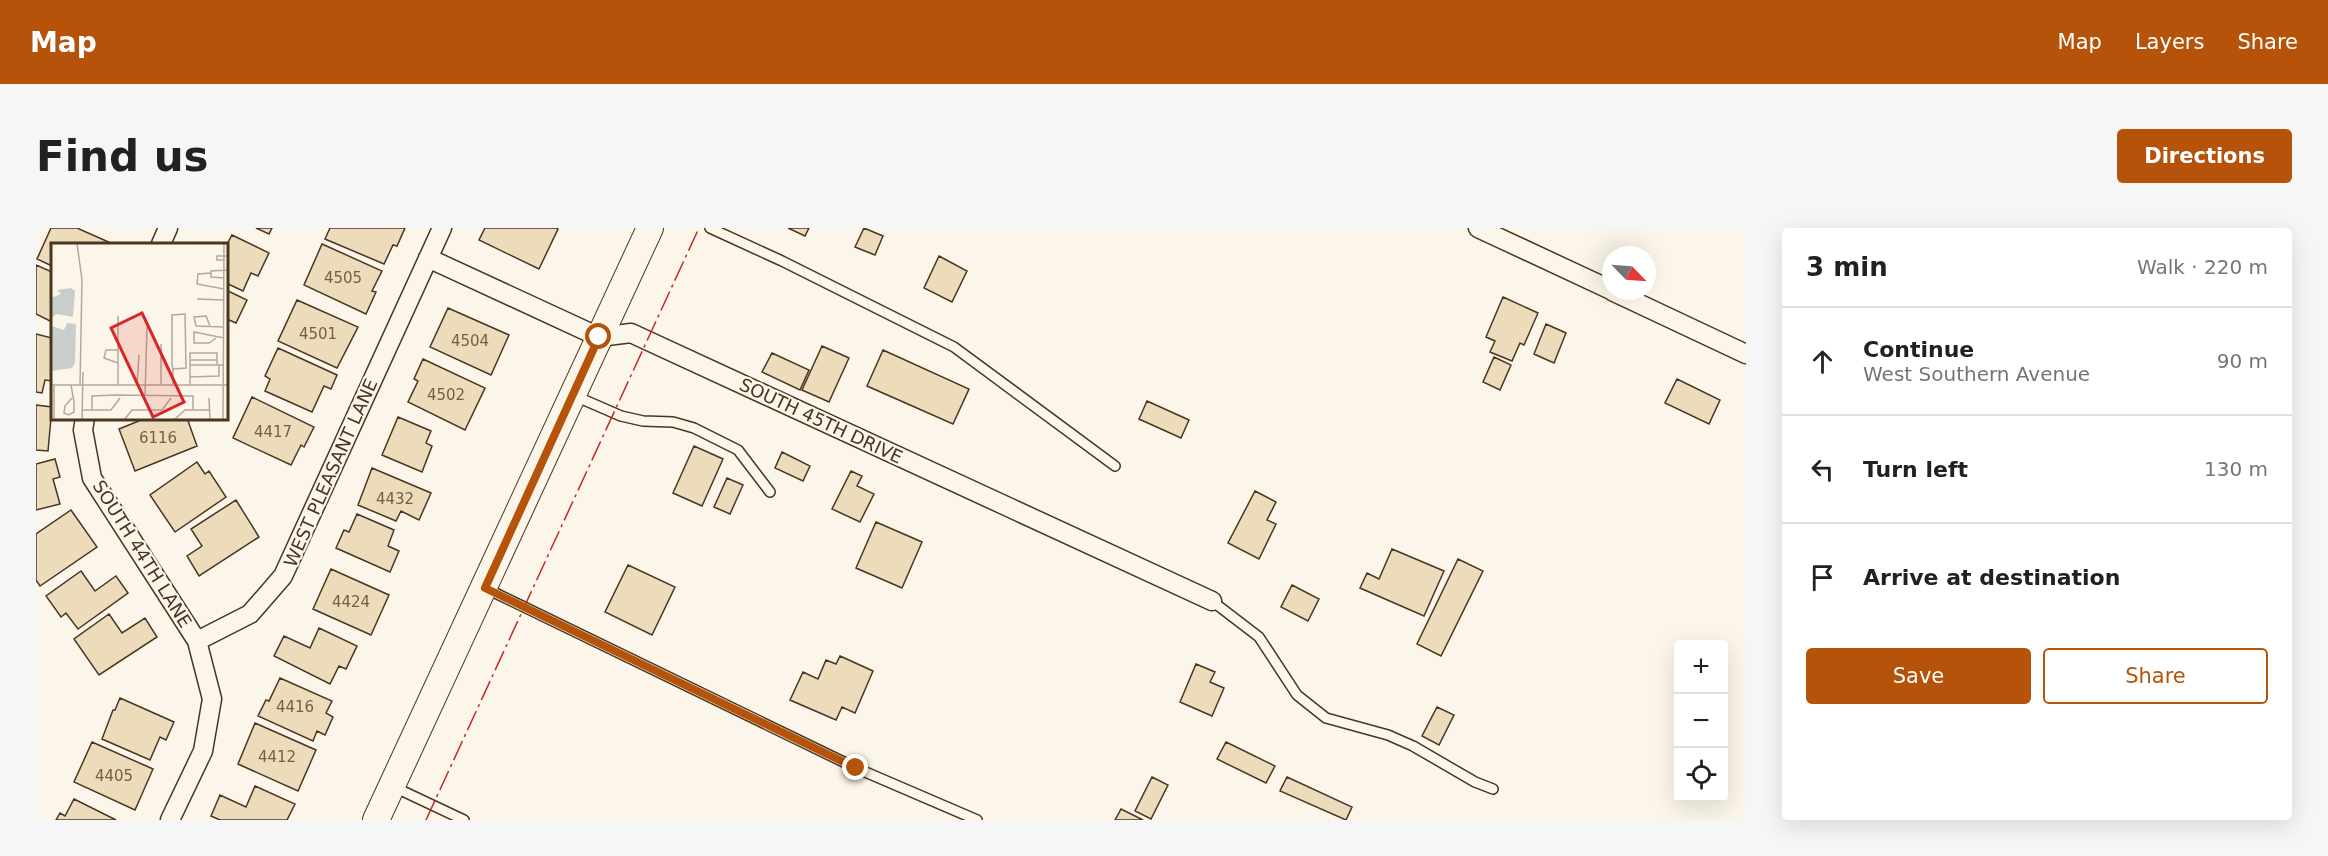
<!DOCTYPE html>
<meta charset="utf-8">
<style>
:root{--surface:#fff;--page:#f6f6f6;--text:#202124;--muted:#757577;--line:#e0e0e0;--accent:#b45309}
body{margin:0;font-family:"DejaVu Sans",sans-serif;background:var(--page);color:var(--text)}
.controls{position:absolute;right:18px;bottom:18px;display:grid;overflow:hidden;border-radius:6px;box-shadow:0 6px 24px #0002}
.controls button{width:54px;height:54px;display:grid;place-items:center;padding:0;border:0;border-bottom:2px solid var(--line);background:var(--surface);color:var(--text);font:30px sans-serif}
.compass{position:absolute;left:1566px;top:18px;width:54px;height:54px;border-radius:50%;background:var(--surface);box-shadow:0 6px 24px #0002;rotate:115deg}
.stop{position:absolute;width:18px;height:18px;margin:-14px;border:4px solid #b45309;border-radius:50%;background:#fff}
.stop.end{background:#b45309;border-color:#fff;box-shadow:0 2px 6px #0008}
.list{margin:0;padding:0;list-style:none}
h2{display:flex;justify-content:space-between;align-items:center;height:78px;margin:0;padding:0 24px;font-size:26px}
h2 small{font-size:20px;font-weight:400;color:var(--muted)}
.list li{display:grid;grid-template-columns:39px 1fr auto;gap:18px;align-items:center;box-sizing:border-box;height:108px;padding:0 24px;border-top:2px solid var(--line)}
.list b{display:block;font-size:22px;white-space:nowrap}
.list p{margin:0;font-size:20px;white-space:nowrap;color:var(--muted)}
.list em{font-size:20px;font-style:normal;color:var(--muted)}
.actions{display:flex;gap:12px;padding:18px 24px}
.actions a{flex:1;padding:14px 0;border:2px solid var(--accent);border-radius:6px;text-align:center;font-size:21px;color:var(--accent)}
.actions .main{background:var(--accent);color:#fff}
.icon{flex:none;width:33px;height:33px;fill:none;stroke:currentColor;stroke-width:2;stroke-linecap:round;stroke-linejoin:round}
.map{position:relative;flex:none;width:1710px;height:592px;overflow:hidden;border-radius:6px}
header{display:flex;align-items:center;gap:36px;box-sizing:border-box;height:84px;padding:0 30px;background:var(--accent);color:#fff}
header strong{font-size:28px}
nav{display:flex;gap:33px;margin-inline-start:auto;font-size:21px}
.intro{display:flex;align-items:center;justify-content:space-between;box-sizing:border-box;height:144px;padding:0 36px}
h1{margin:0;font-size:42px}
.button{padding:15px 27px;border-radius:6px;background:var(--accent);color:#fff;font-size:21px;font-weight:700}
main{display:flex;gap:36px;padding:0 36px}
aside{flex:1;background:var(--surface);border-radius:6px;box-shadow:0 6px 24px #0002}
.map>svg:first-child{display:block}
.building{fill:#ecdcbc;stroke:#4a3520;stroke-width:1.5}
.lines{fill:none;stroke-linecap:round;stroke-linejoin:round}
.lane-casing{stroke:#4a3520;stroke-width:12}
.street-casing{stroke:#4a3520;stroke-width:21}
.secondary-casing{stroke:#4a3520;stroke-width:28}
.lane{stroke:#fbf6e9;stroke-width:9}
.street{stroke:#fbf6e9;stroke-width:18}
.secondary{stroke:#fbf6e9;stroke-width:26}
.power{stroke:#c62828;stroke-width:1.5;stroke-dasharray:21 4.5 3 4.5;stroke-linecap:butt}
.route{stroke:#b45309;stroke-width:8}
.labels{text-anchor:middle;stroke-width:4.5;stroke-linejoin:round;paint-order:stroke}
.number-label{font-size:15px;fill:#725f47}
.street-label{font-size:18px;fill:#4a3520;stroke:#fbf6e9}
.inset-road{fill:none;stroke:#b4a999;stroke-width:1.5}
.view{fill:#d62828;fill-opacity:0.15;stroke:#d62828;stroke-width:3}
.inset-edge{fill:none;stroke:#4a3520;stroke-width:3}
</style>
<header>
<strong>Map</strong>
<nav><a>Map</a><a>Layers</a><a>Share</a></nav>
</header>
<div class="intro"><h1>Find us</h1><a class="button">Directions</a></div>
<main>
<div class="map">
<svg width="1710" height="592" viewBox="0 0 1710 592">
<rect width="100%" height="100%" fill="#fbf6e9"/>
<path class="building" d="M15 0H41L77 16H16V38L1 31Z
M220 0H236L233 6Z
M294 0H369L361 18 357 17 348 36 289 11Z
M449 0H520L522 1 503 41 443 12Z
M752 0H773L769 8Z
M828 0 847 8 839 27 819 19Z
M196 7 233 25 222 48 215 45 207 63 190 55V18Z
M286 16 346 43 336 63 340 64 330 86 268 57Z
M903 28 931 43 916 74 888 60Z
M0 37 16 44V94L0 86Z
M190 62 211 72 200 95 193 92 190 97Z
M1467 69 1502 85 1488 117 1484 115 1476 133 1454 124 1459 113 1450 109Z
M261 72 322 99 301 140 242 113Z
M412 80 473 107 455 147 394 119Z
M1510 96 1530 105 1518 135 1498 126Z
M0 106 16 110V153L9 152 6 165 0 164Z
M786 118 813 130 793 174 766 162Z
M242 120 301 147 295 161 288 158 276 184 229 163 234 151 229 148Z
M847 122 933 161 917 196 831 158Z
M736 125 773 142 764 162 726 144Z
M1458 129 1475 137 1464 162 1447 154Z
M387 131 449 160 429 202 372 174 382 153 378 151Z
M1641 151 1684 172 1673 196 1629 175Z
M216 169 278 199 268 219 265 217 255 237 197 210Z
M1111 173 1153 192 1145 210 1103 191Z
M0 177 16 179 12 223 0 222Z
M362 189 395 203 390 215 396 218 386 244 346 227Z
M110 190H151L161 218 99 243 83 201Z
M658 218 687 231 666 278 637 265Z
M746 224 774 238 767 253 739 240Z
M19 231 24 249 17 251 24 276 0 282V236Z
M161 234 169 246 173 243 190 269 139 304 114 267Z
M336 240 395 265 383 292 365 283 360 293 322 277Z
M815 243 826 248 821 258 838 266 824 294 796 281Z
M691 250 707 257 694 286 678 279Z
M1219 263 1240 274 1231 292 1240 296 1223 331 1192 315Z
M200 272 223 309 163 348 151 328 166 318 155 301Z
M35 282 61 319 4 358 0 352V306Z
M321 286 358 302 352 318 363 323 354 344 300 320 308 302 313 304Z
M840 294 886 314 866 360 820 340Z
M1356 321 1408 343 1388 388 1324 360 1331 345 1343 351Z
M1422 331 1447 343 1405 428 1381 416Z
M592 337 639 359 616 407 569 384Z
M295 341 353 367 335 407 277 381Z
M45 343 59 363 80 348 92 365 42 401 30 385 25 389 10 368Z
M1256 357 1283 371 1272 393 1245 379Z
M73 386 86 405 109 390 121 409 63 447 38 411Z
M283 400 321 418 310 441 303 438 294 456 238 428 248 408 274 420Z
M804 428 837 443 819 485 806 479 800 492 754 472 767 444 782 451 790 432 800 436Z
M1160 436 1179 444 1174 454 1188 460 1176 488 1144 474Z
M244 450 296 473 290 485 297 489 289 507 281 503 277 513 222 488 230 472 233 473Z
M84 470 138 494 130 512 124 509 114 532 66 511 77 482H79Z
M1401 479 1418 487 1403 517 1386 508Z
M219 495 280 522 262 563 202 536Z
M56 514 117 541 99 582 38 554Z
M1190 514 1239 538 1230 555 1181 531Z
M1116 549 1132 557 1115 591 1099 583Z
M1251 549 1316 579 1310 592 1244 563Z
M219 558 259 576 251 592H184L175 588 184 567 210 579Z
M38 571 80 592H20L24 585 29 588Z
M1085 581 1107 592H1079Z"/>
<g class="lines">
<g class="lane-casing">
<path id="lane" d="M674 0 746 33 918 119 1079 238
M539 168 585 188 607 193 637 194 658 200 702 222 734 264
M449 360 820 540 941 592
M1176 373 1223 409 1261 467 1290 490 1352 507 1377 518 1439 554 1457 561
M358 559 428 592"/>
</g>
<g class="street-casing">
<path id="street" d="M1442 0 1575 62
M125 16 132 0
M392 30 563 109 595 105 1176 373
M1576 63 1710 126
M49 190 47 202 56 250 161 413
M134 592 167 523 176 471 161 413 214 386 247 348 406 0"/>
</g>
<g class="secondary-casing">
<path id="secondary" d="M340 592 614 0"/>
</g>
<use href="#lane" class="lane"/>
<use href="#street" class="street"/>
<use href="#secondary" class="secondary"/>
<path class="power" d="M390 592 663 0"/>
</g>
<g class="lines">
<path class="route" d="M563 109 449 360 820 540"/>
</g>
<g class="labels">
<g class="number-label">
<text x="307" y="55">4505</text>
<text x="282" y="111">4501</text>
<text x="434" y="118">4504</text>
<text x="410" y="172">4502</text>
<text x="237" y="209">4417</text>
<text x="122" y="215">6116</text>
<text x="359" y="276">4432</text>
<text x="315" y="379">4424</text>
<text x="259" y="484">4416</text>
<text x="241" y="534">4412</text>
<text x="78" y="553">4405</text>
</g>
<g class="street-label">
<text transform="translate(785 193) rotate(25)" y="6">SOUTH 45TH DRIVE</text>
<text transform="translate(295 245) rotate(-66)" y="6">WEST PLEASANT LANE</text>
<text transform="translate(106 326) rotate(58)" y="6">SOUTH 44TH LANE</text>
</g>
</g>
<g transform="translate(15 15)">
<rect width="177" height="177" fill="#fbf6e9"/>
<path d="M20 45 24 48 22 74 6 71 1 74 0 83V55L10 51 6 47ZM16 80 25 81 24 120 21 125 0 128V83L13 87Z" fill="#c9cecd"/>
<path class="inset-road" d="M26 0 31 37 29 142M173 17H166V13H177M160 30 147 31 146 41 173 46M173 35 160 34V28L177 27M146 56 173 57M67 73V142M159 83 155 73 143 74 145 83 173 84M165 95 158 100H143V89L173 95M110 101V142M139 117H166M67 120 53 115 55 107H67M139 122H166M122 126 135 125 134 71 121 72V121L122 126V142M139 134 168 133V122M0 142H177M20 142 23 159V169L18 172 13 170 14 163 21 155M86 142 88 112M139 142V110H166V122H173M94 153 96 84M158 155 159 177M31 167H60L69 155M41 167V153L64 152 142 153V167M3 177V142M31 177 32 129M73 177 81 167H111L120 155M123 177 134 167H159M172 177 173 0"/>
<path class="view" d="M91 70 133 159 102 174 60 85Z"/>
<rect width="177" height="177" class="inset-edge"/>
</g>
</svg>
<div class="controls">
<button>+</button>
<button>−</button>
<button><svg class="icon" aria-label="locate" viewBox="0 0 24 24"><circle cx="12" cy="12" r="6"/><path d="M12 2v4M12 18v4M2 12h4M18 12h4"/></svg></button>
</div>
<svg class="compass" viewBox="-18 -18 36 36"><path d="M0-13l5 13h-10z" fill="#e53935"/><path d="M0 13l5-13h-10z" fill="#757577"/></svg>
<div class="stop" style="left:563px;top:109px"></div>
<div class="stop end" style="left:820px;top:540px"></div>
</div>
<aside>
<h2>3 min<small>Walk · 220 m</small></h2>
<ul class="list">
<li><svg class="icon" aria-label="ahead" viewBox="0 0 24 24"><path d="M12 20V5M6 11l6-6 6 6"/></svg><div><b>Continue</b><p>West Southern Avenue</p></div><em>90 m</em></li>
<li><svg class="icon" aria-label="left" viewBox="0 0 24 24"><path d="M17 20v-9H6M10 6l-5 5 5 5"/></svg><div><b>Turn left</b></div><em>130 m</em></li>
<li><svg class="icon" aria-label="arrive" viewBox="0 0 24 24"><path d="M6 21V4h12l-3 4 3 4H6"/></svg><div><b>Arrive at destination</b></div></li>
</ul>
<div class="actions"><a class="main">Save</a><a>Share</a></div>
</aside>
</main>
